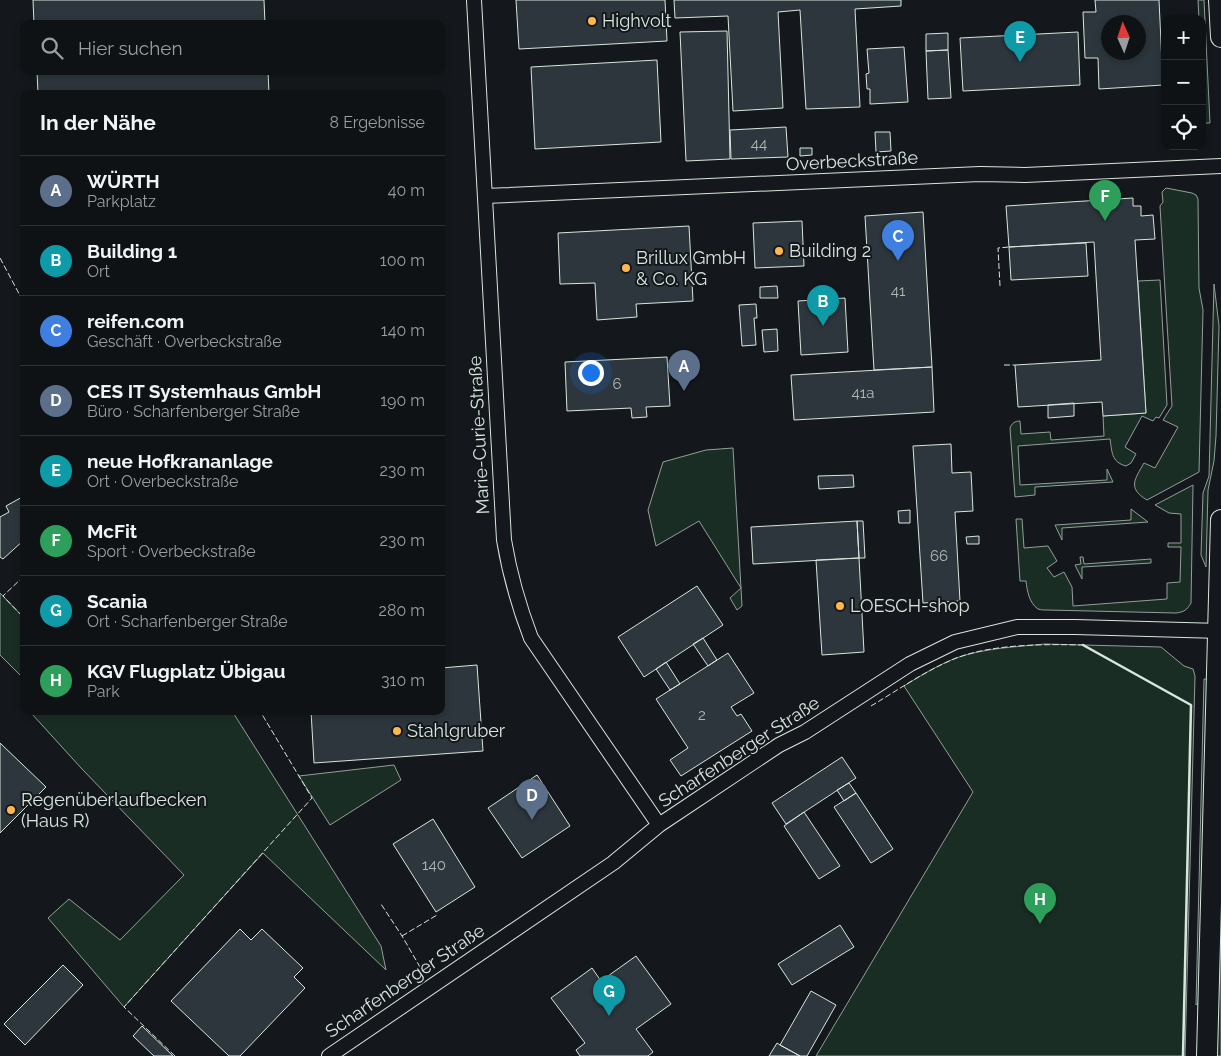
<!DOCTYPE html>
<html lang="de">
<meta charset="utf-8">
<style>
:root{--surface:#0f1215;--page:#181b1e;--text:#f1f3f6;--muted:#9b9ea0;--line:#2f3234;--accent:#ffb74d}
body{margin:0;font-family:Raleway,sans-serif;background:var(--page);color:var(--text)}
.controls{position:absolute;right:15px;top:15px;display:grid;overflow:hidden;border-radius:10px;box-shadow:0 2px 8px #0003}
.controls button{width:45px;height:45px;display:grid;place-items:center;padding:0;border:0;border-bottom:1px solid var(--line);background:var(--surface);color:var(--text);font:25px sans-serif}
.compass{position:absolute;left:1101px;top:15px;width:45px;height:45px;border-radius:50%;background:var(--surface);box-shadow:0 2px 8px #0003;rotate:357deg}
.you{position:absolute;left:590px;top:372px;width:18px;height:18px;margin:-12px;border:4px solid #fff;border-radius:50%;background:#1a73e8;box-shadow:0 0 0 8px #1a73e833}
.badge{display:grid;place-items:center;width:32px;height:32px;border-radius:50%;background:var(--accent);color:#fff;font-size:16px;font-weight:700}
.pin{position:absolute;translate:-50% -41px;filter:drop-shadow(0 1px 2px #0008)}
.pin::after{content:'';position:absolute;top:26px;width:18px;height:15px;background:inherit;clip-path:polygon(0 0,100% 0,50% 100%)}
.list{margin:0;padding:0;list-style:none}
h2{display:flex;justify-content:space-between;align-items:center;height:65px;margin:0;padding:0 20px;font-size:21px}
h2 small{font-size:16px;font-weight:400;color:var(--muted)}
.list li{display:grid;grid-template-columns:32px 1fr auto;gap:15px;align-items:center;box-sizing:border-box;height:70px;padding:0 20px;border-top:1px solid var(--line)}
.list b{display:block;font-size:19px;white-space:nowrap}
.list p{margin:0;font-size:16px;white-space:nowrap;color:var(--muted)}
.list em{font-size:16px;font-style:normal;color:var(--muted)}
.icon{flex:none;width:28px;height:28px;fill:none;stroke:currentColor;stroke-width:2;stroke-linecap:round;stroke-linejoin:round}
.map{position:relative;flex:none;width:1221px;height:1056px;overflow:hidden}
.search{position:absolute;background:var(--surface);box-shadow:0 2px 8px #0003;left:20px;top:20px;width:425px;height:55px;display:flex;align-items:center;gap:12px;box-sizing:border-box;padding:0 18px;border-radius:10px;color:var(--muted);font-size:19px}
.panel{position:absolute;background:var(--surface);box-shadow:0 2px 8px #0003;left:20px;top:90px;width:425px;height:625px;border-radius:10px}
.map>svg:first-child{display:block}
.green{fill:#1a2d24;stroke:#939e99}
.building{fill:#2c363c;stroke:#d8e6dc;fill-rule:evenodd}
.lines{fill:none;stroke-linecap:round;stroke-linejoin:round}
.minor-casing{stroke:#d8e6dc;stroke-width:16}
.secondary-casing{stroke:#d8e6dc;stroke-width:22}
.minor{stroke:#14181c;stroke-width:14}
.secondary{stroke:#14181c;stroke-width:20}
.fence{stroke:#d8e6dc;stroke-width:1;stroke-dasharray:6 2.5;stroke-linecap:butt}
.wall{stroke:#d8e6dc;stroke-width:2.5}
.poi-dot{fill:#ffb74d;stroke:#14181c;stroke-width:2}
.labels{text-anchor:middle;stroke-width:4;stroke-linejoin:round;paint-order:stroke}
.number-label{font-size:15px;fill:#adbab4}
.poi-label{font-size:18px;fill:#d8e6dc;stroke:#14181c;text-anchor:start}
.street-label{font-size:18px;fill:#d8e6dc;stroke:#14181c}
</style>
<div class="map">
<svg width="1221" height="1056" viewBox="0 0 1221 1056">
<rect width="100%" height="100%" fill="#14181c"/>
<path class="green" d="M1198 0H1204L1210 123H1205L1202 72V19H1199Z
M1166 188 1192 193 1196 195 1198 199 1199 288 1203 310 1199 472 1147 500C1127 488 1135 479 1144 463L1155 468 1178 427 1163 420 1172 406 1160 206 1163 202 1162 192Z
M1160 280 1167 405 1159 418 1156 417 1153 421 1142 416 1125 447 1136 454 1131 463 1126 466C1111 462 1112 451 1110 439L1018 446 1020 485 1107 480V469L1113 482 1035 487V495L1015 497 1010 428C1012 423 1015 421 1020 421L1021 434 1050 432 1051 440 1104 436 1103 416 1146 413 1138 281Z
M1214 284 1219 326 1216 436 1214 461 1208 490 1206 567 1201 555 1203 493 1209 476Z
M733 448 742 606 737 610 730 598 741 588 699 521 656 546 648 510 663 462 706 450Z
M1193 485 1191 603C1187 610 1184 612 1176 613L1047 610C1044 610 1041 610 1038 609 1029 603 1027 590 1026 581H1020L1016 519H1022L1024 548 1048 546 1057 561 1047 568 1054 577 1064 572 1072 587 1073 606 1167 599V583L1180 582 1181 547H1168V543H1181V514L1169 513 1155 505Z
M1131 509 1148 522 1062 528V540L1055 525 1131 520Z
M1080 557H1083L1084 564 1151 559V563L1082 567V579L1075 565 1081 564Z
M0 593 24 618V679L0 655Z
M1045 644 1161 647 1184 666 1193 669 1195 676 1185 1056H816L973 792 904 686C920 676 938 665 956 658 985 648 1015 647 1045 644Z
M1204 679H1210L1201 1001 1196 1005Z
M33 711H232L381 946 386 970 263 853 124 1007 48 918 69 899 120 940 184 875 82 769 32 714Z
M394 765 401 780 330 825 299 776Z
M1221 827V1056H1216Z"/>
<path class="building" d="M33 0H264L265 24H34Z
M516 0H665L667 41 519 49Z
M674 0H901V6L855 9 860 107 806 109 800 10 778 12 783 108 733 111 728 16 675 18Z
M1095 0H1159L1163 85 1099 89 1098 58H1085L1083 12H1096ZM1108 22H1138V52H1108Z
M727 31 730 159 686 161 680 32Z
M1078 32 1080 85 963 91 960 38Z
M948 33V50L926 51V34Z
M904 47 908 102 870 104V89H867L866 74 869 73 867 49Z
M948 50 951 98 928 99 926 51Z
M657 60 661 142 535 149 531 67Z
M37 71H268L269 94H38Z
M786 127 788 157 731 159 730 130Z
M875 132H890L891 151 876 152Z
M800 148H812V155L800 156Z
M1133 198V206H1141V216L1153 215 1155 239 1135 240 1146 413 1103 416 1102 402 1018 407 1015 365 1101 360 1094 242 1009 247 1006 206Z
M923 212 932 367 874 370 865 216Z
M802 221 804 266 755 268 753 223Z
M689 226 693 301 636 304 637 317 597 320 595 283 560 284 558 233Z
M1086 243 1088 276 1011 280 1009 247Z
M777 286 778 298H760V287Z
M845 298 848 352 801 355 798 301Z
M756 304 757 318H754L756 345 742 346 739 305Z
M777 329 778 351 764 352 762 330Z
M667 357 670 406 646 407 647 417 632 418 631 408 567 411 565 362Z
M932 367 934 412 794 420 791 375Z
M1074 403V416L1048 418V405Z
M951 444 952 473 971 472 973 511 955 512 960 601 923 603 913 446Z
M853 475 854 487 819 489 818 476Z
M24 496V540L3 559 0 557V517L9 512 6 506Z
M910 510V523H899L898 511Z
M857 521H863L865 558H859Z
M857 521 859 558 753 564 751 527Z
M979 536V544H967L966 537Z
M859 558 864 652 822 655 816 560Z
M697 586 723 625 644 677 618 637Z
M703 638 717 660 708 666 693 644Z
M728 653 754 693 731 707 737 716 741 714 752 731 681 776 670 760 688 748 656 699Z
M666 662 680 684 670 690 656 669Z
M477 665 483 751 314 763 311 711H441V668Z
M0 743 46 787 0 833Z
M842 757 856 778 786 824 772 803Z
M537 775 570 826 522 858 488 808Z
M849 783 856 793 844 801 837 790Z
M856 793 893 849 871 863 834 807Z
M804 812 840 866 819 879 784 826Z
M433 819 475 887 436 912 393 844Z
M840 925 854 947 792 985 778 964Z
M240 929 251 940 262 929 303 968 294 977 305 988 240 1056H229L171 1001Z
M636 956 671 1004 636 1029 653 1052 648 1056H580L576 1050 585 1043 551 998 592 968 601 981Z
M63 965 83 985 25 1045 4 1024Z
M811 991 836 1005 807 1056H800L780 1045Z
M142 1026 173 1056H154L133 1036Z
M777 1043 780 1045 800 1056H769Z"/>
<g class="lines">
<g class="minor-casing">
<path id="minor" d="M474 0 504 540C510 576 518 604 531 638L659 825
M485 196 980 174 1025 175 1221 166
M329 1056 613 863 659 825 779 745 805 732 910 664 955 642 1017 627H1075L1221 631"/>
</g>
<g class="secondary-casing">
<path id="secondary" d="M1219 0 1221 37
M1207 1056 1221 520"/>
</g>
<use href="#minor" class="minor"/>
<use href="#secondary" class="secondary"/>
<path class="fence" d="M0 258 24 303
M1000 286 998 248 1009 247
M1004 365H1015
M24 576 3 596 24 618
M871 706C898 690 925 671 954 659 990 644 1044 644 1083 645
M402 936 437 915
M378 997 420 967 402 936 381 904
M175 1056 124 1007 312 798 260 711"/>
<path class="wall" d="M1083 645 1191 705 1183 1056"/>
</g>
<g class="poi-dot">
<circle cx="592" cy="21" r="5"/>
<circle cx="779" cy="251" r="5"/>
<circle cx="626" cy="268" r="5"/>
<circle cx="840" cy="606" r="5"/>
<circle cx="397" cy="731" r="5"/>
<circle cx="11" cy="810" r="5"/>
</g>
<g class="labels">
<g class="number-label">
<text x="759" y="149">44</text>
<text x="898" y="296">41</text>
<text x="617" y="389">6</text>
<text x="863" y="398">41a</text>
<text x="939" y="561">66</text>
<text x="702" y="720">2</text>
<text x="434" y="870">140</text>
</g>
<g class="poi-label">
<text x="602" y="27">Highvolt</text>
<text x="789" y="257">Building 2</text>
<text x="636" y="264">Brillux GmbH<tspan x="636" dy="21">&amp; Co. KG</tspan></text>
<text x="850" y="612">LOESCH-shop</text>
<text x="407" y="737">Stahlgruber</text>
<text x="21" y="806">Regenüberlaufbecken<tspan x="21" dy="21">(Haus R)</tspan></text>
</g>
<g class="street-label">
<text transform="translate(852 161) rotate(-3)" y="6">Overbeckstraße</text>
<text transform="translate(479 435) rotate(-93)" y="6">Marie-Curie-Straße</text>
<text transform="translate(739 752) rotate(-33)" y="6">Scharfenberger Straße</text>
<text transform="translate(405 981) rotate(-34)" y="6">Scharfenberger Straße</text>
</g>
</g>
</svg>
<div class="controls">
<button>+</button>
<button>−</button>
<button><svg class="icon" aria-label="locate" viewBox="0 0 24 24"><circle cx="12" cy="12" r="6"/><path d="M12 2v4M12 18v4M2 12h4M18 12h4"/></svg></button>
</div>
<svg class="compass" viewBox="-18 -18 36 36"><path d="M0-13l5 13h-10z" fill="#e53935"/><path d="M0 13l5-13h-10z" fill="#9b9ea0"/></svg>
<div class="you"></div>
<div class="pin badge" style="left:684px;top:391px;background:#5c6f8a">A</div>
<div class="pin badge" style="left:823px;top:326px;background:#0f9aa8">B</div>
<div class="pin badge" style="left:898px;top:261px;background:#3f7fe0">C</div>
<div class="pin badge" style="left:532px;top:820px;background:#5c6f8a">D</div>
<div class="pin badge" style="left:1020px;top:62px;background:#0f9aa8">E</div>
<div class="pin badge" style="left:1105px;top:221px;background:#2e9e5b">F</div>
<div class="pin badge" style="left:609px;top:1016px;background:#0f9aa8">G</div>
<div class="pin badge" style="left:1040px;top:924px;background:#2e9e5b">H</div>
<div class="search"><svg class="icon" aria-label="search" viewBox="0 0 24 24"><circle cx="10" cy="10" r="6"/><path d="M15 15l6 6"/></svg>Hier suchen</div>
<section class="panel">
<h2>In der Nähe<small>8 Ergebnisse</small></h2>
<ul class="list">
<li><span class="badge" style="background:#5c6f8a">A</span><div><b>WÜRTH</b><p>Parkplatz</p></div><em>40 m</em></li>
<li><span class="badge" style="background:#0f9aa8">B</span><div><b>Building 1</b><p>Ort</p></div><em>100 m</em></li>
<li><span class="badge" style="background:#3f7fe0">C</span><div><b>reifen.com</b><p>Geschäft · Overbeckstraße</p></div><em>140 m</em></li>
<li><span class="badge" style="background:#5c6f8a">D</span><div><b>CES IT Systemhaus GmbH</b><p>Büro · Scharfenberger Straße</p></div><em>190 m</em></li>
<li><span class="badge" style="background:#0f9aa8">E</span><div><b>neue Hofkrananlage</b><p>Ort · Overbeckstraße</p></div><em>230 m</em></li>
<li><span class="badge" style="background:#2e9e5b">F</span><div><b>McFit</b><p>Sport · Overbeckstraße</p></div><em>230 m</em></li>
<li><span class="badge" style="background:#0f9aa8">G</span><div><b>Scania</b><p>Ort · Scharfenberger Straße</p></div><em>280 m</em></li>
<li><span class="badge" style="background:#2e9e5b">H</span><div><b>KGV Flugplatz Übigau</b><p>Park</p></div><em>310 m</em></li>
</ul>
</section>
</div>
